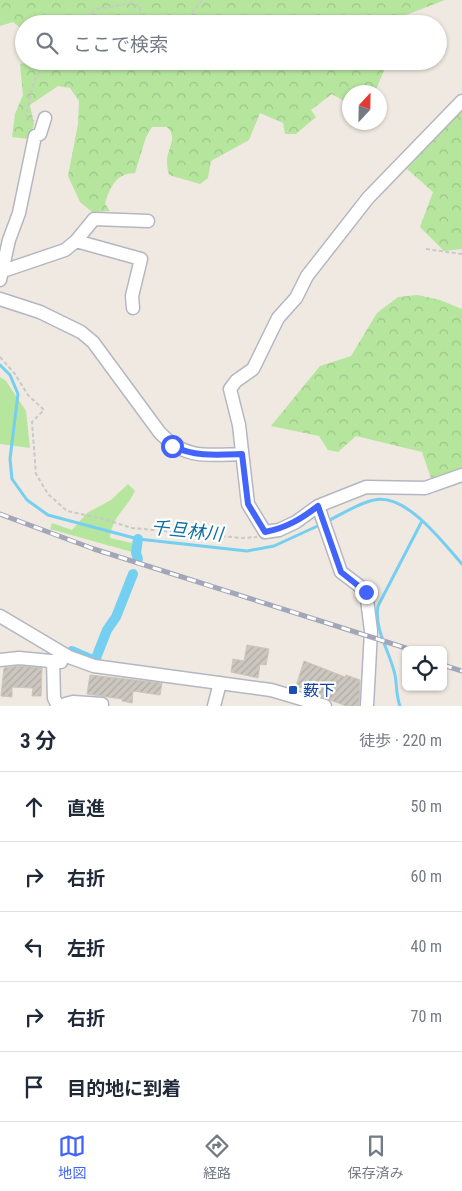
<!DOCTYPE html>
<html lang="ja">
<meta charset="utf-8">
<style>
:root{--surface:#fff;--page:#f2f2f3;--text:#1f2937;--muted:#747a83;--line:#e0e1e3;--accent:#4264fb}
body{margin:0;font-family:"Roboto Condensed","Noto Sans JP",sans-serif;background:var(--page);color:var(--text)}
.controls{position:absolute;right:15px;bottom:15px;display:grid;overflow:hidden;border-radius:8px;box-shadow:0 1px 4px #0004}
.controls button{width:45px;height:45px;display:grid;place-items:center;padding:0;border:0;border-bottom:1px solid var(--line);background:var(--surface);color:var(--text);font:25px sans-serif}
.compass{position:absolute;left:342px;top:85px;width:45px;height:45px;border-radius:50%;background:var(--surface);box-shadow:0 1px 4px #0004;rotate:22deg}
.stop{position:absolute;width:15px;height:15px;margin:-11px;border:4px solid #4264fb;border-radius:50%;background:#fff}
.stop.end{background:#4264fb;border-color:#fff;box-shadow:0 1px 5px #0008}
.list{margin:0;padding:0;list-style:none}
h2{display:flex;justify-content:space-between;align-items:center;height:65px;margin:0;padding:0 20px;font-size:21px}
h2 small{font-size:16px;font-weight:400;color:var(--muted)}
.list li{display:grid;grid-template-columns:32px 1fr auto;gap:15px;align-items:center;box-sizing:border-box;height:70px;padding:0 20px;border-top:1px solid var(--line)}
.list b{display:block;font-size:19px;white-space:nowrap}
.list em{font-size:16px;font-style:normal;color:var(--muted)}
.icon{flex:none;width:28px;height:28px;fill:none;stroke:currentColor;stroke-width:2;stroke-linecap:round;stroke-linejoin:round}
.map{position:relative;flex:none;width:462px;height:706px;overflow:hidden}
.search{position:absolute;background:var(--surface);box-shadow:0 1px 4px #0004;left:15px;right:15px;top:15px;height:55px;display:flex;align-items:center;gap:12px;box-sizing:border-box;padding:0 18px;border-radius:28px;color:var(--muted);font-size:19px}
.sheet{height:415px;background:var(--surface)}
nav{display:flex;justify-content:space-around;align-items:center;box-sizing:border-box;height:70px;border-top:1px solid var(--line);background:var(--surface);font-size:14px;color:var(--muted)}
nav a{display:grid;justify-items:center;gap:2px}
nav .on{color:var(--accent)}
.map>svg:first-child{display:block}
.grass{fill:#b6e59e}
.forest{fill:url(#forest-crowns)}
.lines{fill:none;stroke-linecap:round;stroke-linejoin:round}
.stream{stroke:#75cff0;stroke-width:3}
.canal{stroke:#75cff0;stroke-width:10}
.building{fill:url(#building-hatch);stroke:#cbc5ba}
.minor-casing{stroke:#b4b7c1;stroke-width:15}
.path{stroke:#c9c9c9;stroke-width:2;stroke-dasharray:4 2.5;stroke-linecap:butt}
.minor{stroke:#fff;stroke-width:12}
.rail-casing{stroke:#a3a6b8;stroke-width:5}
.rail{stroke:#fff;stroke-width:3;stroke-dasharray:9;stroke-linecap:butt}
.route{stroke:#4264fb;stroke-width:6}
.transit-dot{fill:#1a4fb4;stroke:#fff;stroke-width:2}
.labels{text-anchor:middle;stroke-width:4.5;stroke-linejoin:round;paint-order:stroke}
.transit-label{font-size:16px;fill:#164399;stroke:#fff;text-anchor:start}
.water-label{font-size:18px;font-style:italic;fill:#0d6fa3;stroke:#fff}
</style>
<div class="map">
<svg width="462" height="706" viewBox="0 0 462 706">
<defs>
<pattern id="forest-crowns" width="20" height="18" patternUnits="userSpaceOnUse" patternTransform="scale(1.25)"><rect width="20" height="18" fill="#b6e59e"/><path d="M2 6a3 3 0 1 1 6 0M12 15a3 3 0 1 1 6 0" fill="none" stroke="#9dc588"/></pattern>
<pattern id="building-hatch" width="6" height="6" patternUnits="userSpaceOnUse" patternTransform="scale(1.25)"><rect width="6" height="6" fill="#cbc7bf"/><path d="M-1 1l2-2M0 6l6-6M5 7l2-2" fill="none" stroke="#afaba4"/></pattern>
</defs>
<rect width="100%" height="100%" fill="#efe9e1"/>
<path class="grass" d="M0 377 6 381 26 411 30 448 0 444Z
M128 484 135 491C126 510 112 516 110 538L132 543V552L50 529 52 523 72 530 87 513 111 500Z"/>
<path class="forest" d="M0 0H445L406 15 402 24H24V31L13 22 0 26Z
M39 61H388L375 92H350L349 104 332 94 311 110 316 117 296 134H285L283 123 260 113 249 140 211 161 208 178 200 184 169 175C168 171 167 167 167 163 166 150 179 138 167 127H152L146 137 135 173C116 173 110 187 105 204L110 211 92 212 80 202 68 176 78 124 79 101 70 88 58 86 30 105 34 124 30 139 12 137 15 114 23 95 20 64Z
M462 109V249L444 251 420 227 433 192 407 169Z
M418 295 440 300 462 309V471L431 478 422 452 356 436 338 452 328 450 319 436 271 426 320 366 351 356 377 313 398 297Z"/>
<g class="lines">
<path class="stream" d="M0 365 10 375 18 394 10 459 12 479 27 500 48 515 138 539 247 551 274 546 322 524
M328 521C340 515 361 502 374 500 407 493 443 543 462 564
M400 706C396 696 397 685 395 675 390 651 374 631 378 606L422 521"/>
<path class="canal" d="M138 539 136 553 138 559
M72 651 93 660 96 658 107 630 116 617 133 574"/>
</g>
<path class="building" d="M247 645 269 649 266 665 260 664 258 678 231 672 233 659 244 661Z
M304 661 345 677 346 675 360 680 359 706H346L320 696 321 694 296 686Z
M19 666 42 668 41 696H32L33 688 12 687V697L1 696 4 668Z
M90 675 162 683 160 695 133 691 132 703 122 701V699L87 694Z"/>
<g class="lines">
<g class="minor-casing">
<path id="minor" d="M462 101 368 198 307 276 296 298 278 318 253 369 236 381 230 389 239 425 248 504 265 532 279 530 296 522 318 506 366 487 425 488 462 475
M76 241 141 259 132 296 133 308
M3 271 65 250 76 241 94 219 148 221
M0 280 9 240 19 213 35 136 40 134 45 118
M0 299 40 312 81 332 93 342 160 433C186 460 207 455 242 454
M318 506 341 572 366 591 371 631 367 706
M0 616 69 657 94 666 271 690 325 706
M0 660 19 658 61 662
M53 661 54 698 58 706 73 702 102 704
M214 706 220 683"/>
</g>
<path class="path" d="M75 24 97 9 132 3 140 7 142 24
M184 24 202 0
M34 121 26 116 33 84 45 61
M426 249 462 254
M0 357 15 374 28 395 44 410 32 422 36 474 48 494 67 511 104 519 132 528 242 538 257 537"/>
<use href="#minor" class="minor"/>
<g class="rail-casing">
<path id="rail" d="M0 514 94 549 412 650
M443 665 462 671"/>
</g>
<use href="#rail" class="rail"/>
</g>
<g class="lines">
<path class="route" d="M172 446C195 457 217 455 242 454L248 504 265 532C286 528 301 519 318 506L341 572 366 592"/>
</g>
<rect class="transit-dot" x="288" y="685" width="10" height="10" rx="2.5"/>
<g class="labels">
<g class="transit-label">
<text x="303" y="696">薮下</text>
</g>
<g class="water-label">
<text transform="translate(187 531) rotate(6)" y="6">千旦林川</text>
</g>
</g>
</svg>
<div class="controls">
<button><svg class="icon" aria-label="locate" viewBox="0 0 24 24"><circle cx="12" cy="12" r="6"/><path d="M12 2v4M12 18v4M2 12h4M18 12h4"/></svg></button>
</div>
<svg class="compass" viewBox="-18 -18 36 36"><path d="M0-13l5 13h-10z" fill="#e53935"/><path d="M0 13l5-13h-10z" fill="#747a83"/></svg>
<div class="stop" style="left:172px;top:446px"></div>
<div class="stop end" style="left:366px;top:592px"></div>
<div class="search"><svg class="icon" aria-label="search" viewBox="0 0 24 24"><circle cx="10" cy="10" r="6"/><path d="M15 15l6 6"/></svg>ここで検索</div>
</div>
<section class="sheet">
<h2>3 分<small>徒歩 · 220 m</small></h2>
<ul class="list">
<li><svg class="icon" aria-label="ahead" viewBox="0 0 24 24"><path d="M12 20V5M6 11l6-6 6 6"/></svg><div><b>直進</b></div><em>50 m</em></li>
<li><svg class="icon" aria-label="right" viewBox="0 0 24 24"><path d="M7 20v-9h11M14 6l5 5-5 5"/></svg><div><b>右折</b></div><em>60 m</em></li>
<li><svg class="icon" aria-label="left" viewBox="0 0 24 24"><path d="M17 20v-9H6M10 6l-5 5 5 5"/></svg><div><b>左折</b></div><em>40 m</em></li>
<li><svg class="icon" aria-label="right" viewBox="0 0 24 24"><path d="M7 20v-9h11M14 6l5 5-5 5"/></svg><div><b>右折</b></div><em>70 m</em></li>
<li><svg class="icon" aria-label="arrive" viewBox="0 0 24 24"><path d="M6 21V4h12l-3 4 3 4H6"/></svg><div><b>目的地に到着</b></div></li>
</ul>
</section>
<nav>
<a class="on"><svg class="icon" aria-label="map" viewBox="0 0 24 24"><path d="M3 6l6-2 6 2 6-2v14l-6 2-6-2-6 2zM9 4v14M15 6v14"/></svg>地図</a>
<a><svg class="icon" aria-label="directions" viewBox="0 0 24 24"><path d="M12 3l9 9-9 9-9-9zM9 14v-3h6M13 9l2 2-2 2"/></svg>経路</a>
<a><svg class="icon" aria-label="saved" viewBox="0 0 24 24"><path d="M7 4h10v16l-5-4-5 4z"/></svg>保存済み</a>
</nav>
